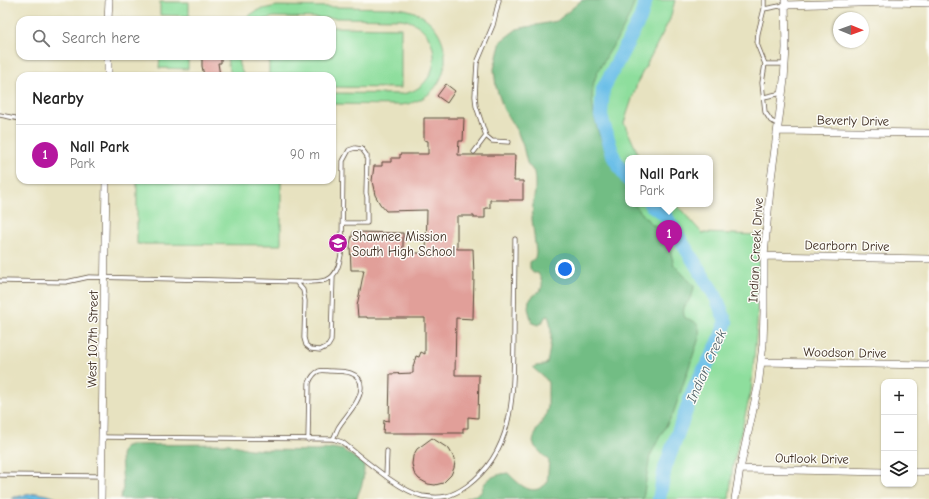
<!DOCTYPE html>
<meta charset="utf-8">
<style>
:root{--surface:#fff;--page:#f6f6f6;--text:#222;--muted:#767676;--line:#e0e0e0;--accent:#b5179e}
body{margin:0;font-family:"Comic Neue",sans-serif;background:var(--page);color:var(--text)}
.controls{position:absolute;right:12px;bottom:12px;display:grid;overflow:hidden;border-radius:8px;box-shadow:0 1px 3px #0004}
.controls button{width:36px;height:36px;display:grid;place-items:center;padding:0;border:0;border-bottom:1px solid var(--line);background:var(--surface);color:var(--text);font:20px sans-serif}
.compass{position:absolute;left:833px;top:12px;width:36px;height:36px;border-radius:50%;background:var(--surface);box-shadow:0 1px 3px #0004;rotate:91deg}
.you{position:absolute;left:565px;top:269px;width:14px;height:14px;margin:-10px;border:3px solid #fff;border-radius:50%;background:#1a73e8;box-shadow:0 0 0 6px #1a73e833}
.badge{display:grid;place-items:center;width:26px;height:26px;border-radius:50%;background:var(--accent);color:#fff;font-size:13px;font-weight:700}
.pin{position:absolute;translate:-50% -33px;filter:drop-shadow(0 1px 2px #0008)}
.pin::after{content:'';position:absolute;top:21px;width:14px;height:12px;background:inherit;clip-path:polygon(0 0,100% 0,50% 100%)}
.popup{position:absolute;left:625px;top:155px;width:88px;height:52px;box-sizing:border-box;display:grid;place-content:center;border-radius:8px;background:var(--surface);filter:drop-shadow(0 1px 3px #0005);font-size:13px;white-space:nowrap;color:var(--muted)}
.popup b{font-size:15px;color:var(--text)}
.popup::after{content:'';position:absolute;left:50%;top:100%;margin-left:-8px;border:8px solid transparent;border-top-color:var(--surface)}
.list{margin:0;padding:0;list-style:none}
h2{display:flex;justify-content:space-between;align-items:center;height:52px;margin:0;padding:0 16px;font-size:17px}
h2 small{font-size:13px;font-weight:400;color:var(--muted)}
.list li{display:grid;grid-template-columns:26px 1fr auto;gap:12px;align-items:center;box-sizing:border-box;height:60px;padding:0 16px;border-top:1px solid var(--line)}
.list b{display:block;font-size:15px;white-space:nowrap}
.list p{margin:0;font-size:13px;white-space:nowrap;color:var(--muted)}
.list em{font-size:13px;font-style:normal;color:var(--muted)}
.icon{flex:none;width:22px;height:22px;fill:none;stroke:currentColor;stroke-width:2;stroke-linecap:round;stroke-linejoin:round}
.map{position:relative;flex:none;width:929px;height:499px;overflow:hidden}
.search{position:absolute;background:var(--surface);box-shadow:0 1px 3px #0004;left:16px;top:16px;width:320px;height:44px;display:flex;align-items:center;gap:10px;box-sizing:border-box;padding:0 14px;border-radius:12px;color:var(--muted);font-size:15px}
.panel{position:absolute;background:var(--surface);box-shadow:0 1px 3px #0004;left:16px;top:72px;width:320px;height:112px;border-radius:12px}
.map>svg:first-child{display:block}
.green{fill:#8ede9d;stroke:#64845e}
.forest{fill:#72bd84;stroke:#567451}
.water{fill:#6cbfe8;stroke:#547483}
.lines{fill:none;stroke-linecap:round;stroke-linejoin:round}
.river{stroke:#6cbfe8;stroke-width:14}
.building{fill:#e19f99}
.service-casing{stroke:#554636;stroke-width:5}
.minor-casing{stroke:#554636;stroke-width:8}
.service{stroke:#fff;stroke-width:3.5}
.minor{stroke:#fff;stroke-width:7}
.labels{text-anchor:middle;stroke-width:3;stroke-linejoin:round;paint-order:stroke}
.street-label{font-size:13px;fill:#3b2a1e;stroke:#fdfcf7}
.poi-label{font-size:13px;fill:#3b2a1e;stroke:#fdfcf7;text-anchor:start}
.water-label{font-size:14px;font-style:italic;fill:#4c5e65;stroke:#fdfcf7}
</style>
<div class="map">
<svg width="929" height="499" viewBox="0 0 929 499">
<rect width="100%" height="100%" fill="#fdfcf7"/>
<filter id="ink" filterUnits="userSpaceOnUse"><feTurbulence type="fractalNoise" baseFrequency=".025" numOctaves="2"/><feDisplacementMap in="SourceGraphic" scale="8" xChannelSelector="R" yChannelSelector="G"/><feConvolveMatrix kernelMatrix="1 2 1 2 8 2 1 2 1" color-interpolation-filters="sRGB"/></filter>
<filter id="wash" filterUnits="userSpaceOnUse"><feTurbulence type="fractalNoise" baseFrequency=".012" numOctaves="4" result="noise"/><feDisplacementMap in="SourceGraphic" scale="16" xChannelSelector="R" yChannelSelector="G"/><feGaussianBlur stdDeviation="0.9" result="paint"/><feColorMatrix in="noise" values="0 0 0 0 0 0 0 0 0 0 0 0 0 0 0 0 0 1.4 0 .05"/><feComposite in="paint" operator="in"/></filter>
<g filter="url(#wash)">
<rect width="100%" height="100%" fill="#e7e2c0"/>
<path class="green" d="M589 0H675L670 19 638 81 624 123 640 158H628V204H676L702 233 760 235 757 325 751 391 733 465 729 499H585Z
M160 2H189V16L160 15Z
M277 6 396 8C458 12 463 98 401 105L332 104V93L401 94C445 89 445 26 401 19L274 17 261 20H242L258 10Z
M332 27 401 28V88L332 87V76H269V56H332Z
M160 56H188V69L159 68Z
M227 56H238L239 65 244 76H232L228 65Z
M137 180H281V245L137 244Z"/>
<path class="forest" d="M582 0H635C629 22 616 40 605 59 600 67 594 78 593 87 590 105 597 133 605 149 612 163 624 177 628 192 629 195 628 200 628 204H634L651 224 665 230 674 265 694 286C693 304 679 303 685 318 698 322 700 324 699 338L673 414 659 438 650 456 643 499H464C469 496 474 496 479 494 483 491 482 487 485 483 490 476 500 474 508 473 520 485 532 498 547 483L549 461 535 447 533 441 536 431 545 417 548 407V383L546 379 533 368 536 366 544 365 547 363C550 349 554 329 548 316L545 317 542 323 538 325 532 323 528 308 529 300C540 289 547 290 538 273H533L530 268V262L535 258 536 252 532 219 533 203 535 191V180L534 172 527 163 523 146 518 133 504 110 496 87 494 69 501 41 517 29 557 21Z
M230 444 249 449 266 450 318 451 332 448 343 450 364 464C364 472 364 479 361 487 360 491 357 495 357 499H120L123 488 121 455 124 447 130 445Z"/>
<path class="water" d="M37 493 51 496 59 499H12L14 497H16Z"/>
<g class="lines">
<path class="river" d="M628 180 614 158 601 116 603 89 640 19 646 0
M650 204 665 215 716 297 726 322 719 342 695 386 665 468 659 499"/>
</g>
<g id="blocks">
<path class="building" d="M202 56H221V63H218L220 76H204L202 66Z
M446 84 455 91 447 103 437 96Z
M424 118H464L463 141H459L458 155H515L514 181H523V200H490V208H485V218H474V216H457V249H473L474 276 473 319 456 318 455 375H479L478 418 468 417V428H463V433H383L384 420 389 421 390 374 413 373V367L416 356 419 357 421 352 425 354V318H367V317H358L357 306 364 270H351L350 244 353 232 403 233V253H426L427 210 386 211 380 204 375 195 372 181 374 166H382V162H391V158H400V154H428V141L424 140Z
M432 438 449 449 453 456 455 462 454 468 451 475 443 483 435 485 428 484 419 479 414 473 412 464 413 456 417 449Z"/>
</g>
</g>
<g filter="url(#ink)">
<use href="#blocks" fill-opacity="0" stroke="#554636" stroke-width="1"/>
<g class="lines">
<g class="service-casing">
<path id="service" d="M764 0V9L758 33 757 44 765 64 762 83 765 112 771 121 778 124
M764 9 785 5
M765 64H785
M764 97 782 93
M0 115 20 119
M486 136 492 141 509 142
M474 152 486 136 476 106 475 96 477 63 493 25 499 0
M0 281 66 282 89 277 299 282C330 282 337 282 342 249L343 161 349 150 355 148 362 149 367 156 366 193 367 197V223H343
M296 282 303 290 305 301 304 338 306 345 311 349 320 350 328 346 331 341 333 276
M102 437 333 439 342 442C363 458 398 490 422 496 442 499 451 497 467 486 517 449 513 389 514 333 514 302 515 271 515 239
M308 440 309 383C311 378 314 373 319 371 322 370 327 371 331 371 343 371 362 371 361 388 360 403 345 416 338 428 336 432 335 436 333 439
M0 475 101 476
M386 476 387 451"/>
</g>
<g class="minor-casing">
<path id="minor" d="M785 5 894 2 929 3
M108 20 109 0
M108 76V56
M778 131 929 133
M764 256 929 259
M761 362 929 365
M740 469 884 472
M914 472H929
M101 499 106 180
M735 499 740 469 758 387 763 344 764 312V256L771 179 784 80 786 48 785 0"/>
</g>
<use href="#service" class="service"/>
<use href="#minor" class="minor"/>
</g>
</g>
<defs>
<g id="school-disc" transform="scale(1)"><circle r="9.5" fill="#b5179e" stroke="#fdfcf7"/><path d="M0-5L7-2L0 1L-7-2ZM-4 1L0 2.5L4 1V4Q0 6-4 4Z" fill="#fff"/></g>
</defs>
<g fill-rule="evenodd">
<use href="#school-disc" x="338" y="243"/>
</g>
<g class="labels">
<g class="street-label">
<text transform="translate(853 120) rotate(1)" y="5">Beverly Drive</text>
<text transform="translate(847 245) rotate(1)" y="5">Dearborn Drive</text>
<text transform="translate(755 250) rotate(-87)" y="5">Indian Creek Drive</text>
<text transform="translate(92 339) rotate(-89)" y="5">West 107th Street</text>
<text transform="translate(845 352) rotate(1)" y="5">Woodson Drive</text>
<text transform="translate(812 458) rotate(1)" y="5">Outlook Drive</text>
</g>
<g class="poi-label">
<text x="352" y="241">Shawnee Mission<tspan x="352" dy="15">South High School</tspan></text>
</g>
<g class="water-label">
<text transform="translate(706 366) rotate(-66)" y="5">Indian Creek</text>
</g>
</g>
</svg>
<div class="controls">
<button>+</button>
<button>−</button>
<button><svg class="icon" aria-label="layers" viewBox="0 0 24 24"><path d="M12 4l9 5-9 5-9-5zM3 14l9 5 9-5"/></svg></button>
</div>
<svg class="compass" viewBox="-18 -18 36 36"><path d="M0-13l5 13h-10z" fill="#e53935"/><path d="M0 13l5-13h-10z" fill="#767676"/></svg>
<div class="you"></div>
<div class="pin badge" style="left:669px;top:253px">1</div>
<div class="popup"><b>Nall Park</b>Park</div>
<div class="search"><svg class="icon" aria-label="search" viewBox="0 0 24 24"><circle cx="10" cy="10" r="6"/><path d="M15 15l6 6"/></svg>Search here</div>
<section class="panel">
<h2>Nearby<small></small></h2>
<ul class="list">
<li><span class="badge">1</span><div><b>Nall Park</b><p>Park</p></div><em>90 m</em></li>
</ul>
</section>
</div>
